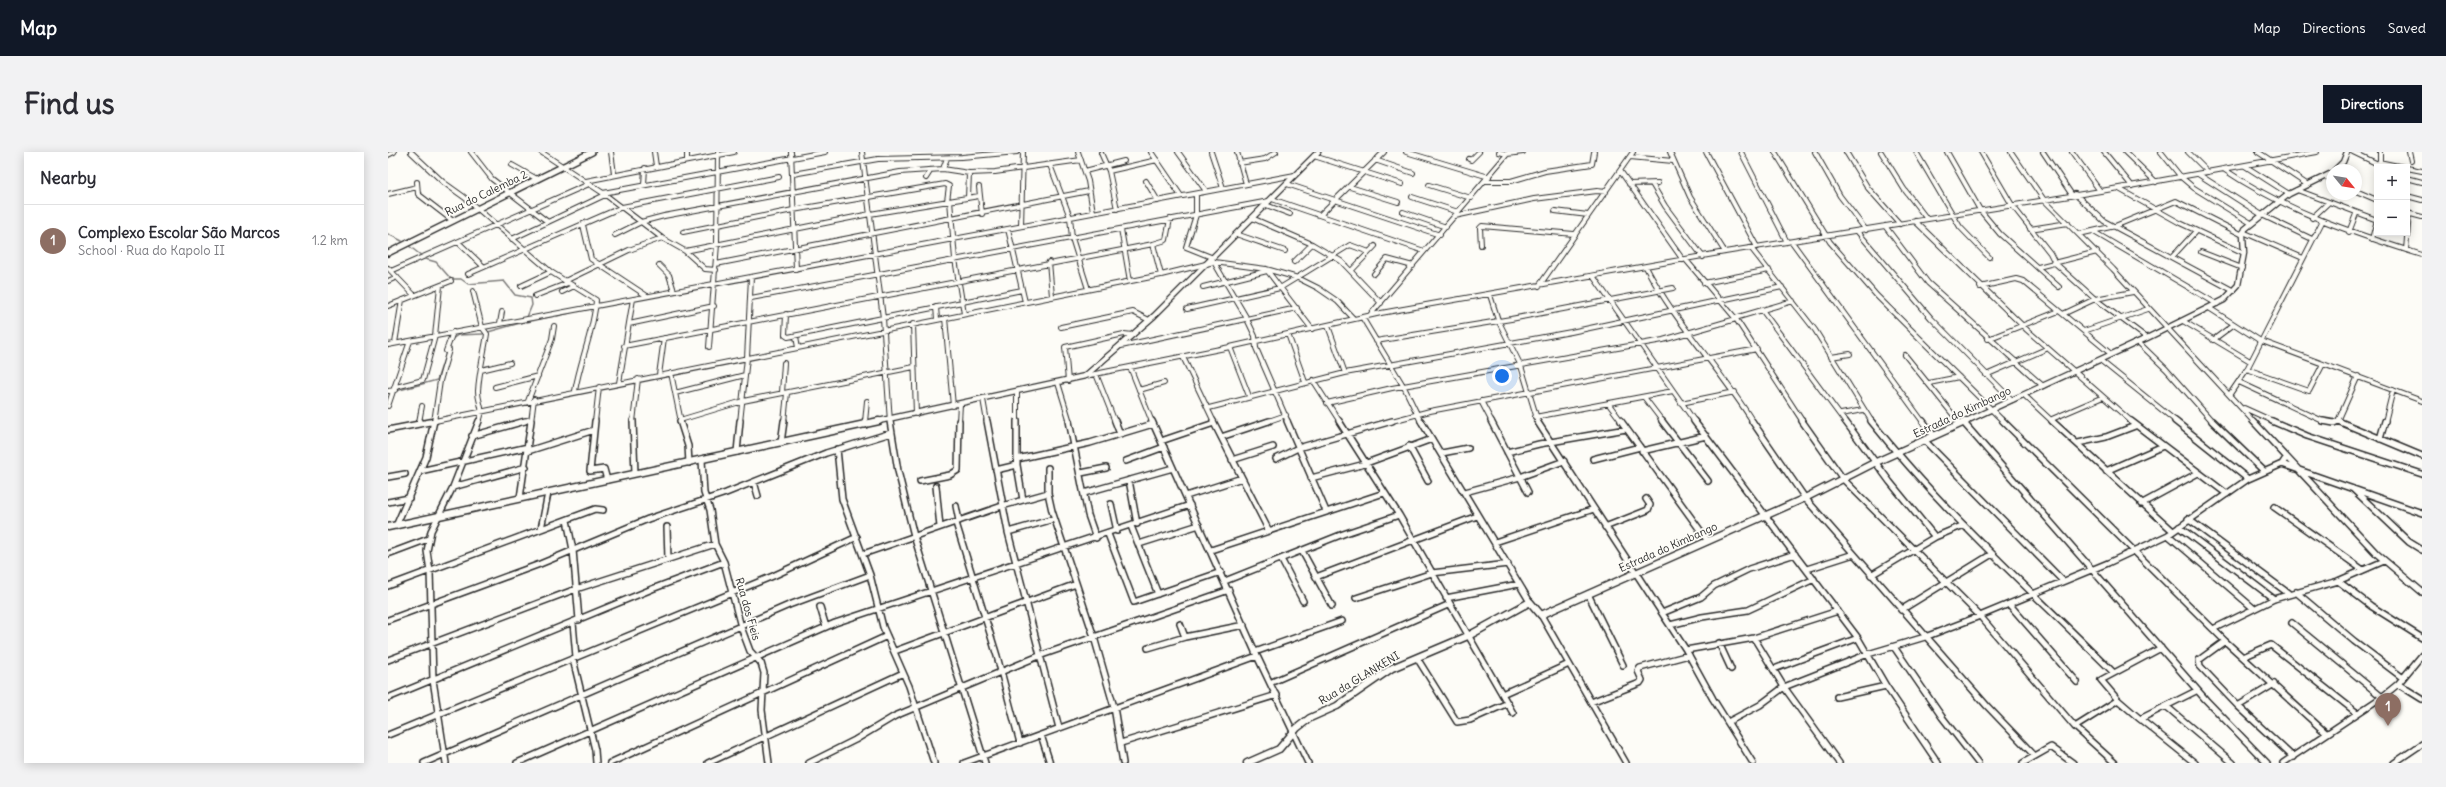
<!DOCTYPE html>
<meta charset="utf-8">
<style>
:root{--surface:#fff;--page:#f2f2f3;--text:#2b2b33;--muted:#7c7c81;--line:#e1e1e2;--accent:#111827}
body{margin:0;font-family:Delius,sans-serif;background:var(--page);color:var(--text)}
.controls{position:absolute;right:12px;top:12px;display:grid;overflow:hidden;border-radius:0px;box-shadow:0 2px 10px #0003}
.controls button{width:36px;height:36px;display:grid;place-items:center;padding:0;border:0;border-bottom:1px solid var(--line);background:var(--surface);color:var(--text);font:20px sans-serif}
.compass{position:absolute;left:1938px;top:12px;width:36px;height:36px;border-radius:50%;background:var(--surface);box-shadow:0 2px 10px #0003;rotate:120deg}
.you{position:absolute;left:1114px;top:224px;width:14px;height:14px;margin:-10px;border:3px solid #fff;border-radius:50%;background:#1a73e8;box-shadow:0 0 0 6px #1a73e833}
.badge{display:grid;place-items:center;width:26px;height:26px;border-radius:50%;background:var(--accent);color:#fff;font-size:13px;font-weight:700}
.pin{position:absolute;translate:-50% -33px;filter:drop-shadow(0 1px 2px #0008)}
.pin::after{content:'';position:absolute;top:21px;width:14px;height:12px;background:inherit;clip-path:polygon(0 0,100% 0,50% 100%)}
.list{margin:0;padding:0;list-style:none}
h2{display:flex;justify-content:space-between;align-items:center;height:52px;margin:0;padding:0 16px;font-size:17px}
h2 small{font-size:13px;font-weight:400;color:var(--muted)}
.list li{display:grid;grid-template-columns:26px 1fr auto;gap:12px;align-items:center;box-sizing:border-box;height:72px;padding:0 16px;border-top:1px solid var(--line)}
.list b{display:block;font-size:15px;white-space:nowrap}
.list p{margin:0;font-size:13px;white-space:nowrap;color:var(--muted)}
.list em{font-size:13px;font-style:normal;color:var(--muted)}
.map{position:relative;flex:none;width:2034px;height:611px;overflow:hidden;border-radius:0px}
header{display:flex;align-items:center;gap:24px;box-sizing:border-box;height:56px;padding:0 20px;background:var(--accent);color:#fff}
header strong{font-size:19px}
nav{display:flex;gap:22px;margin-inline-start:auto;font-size:14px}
.intro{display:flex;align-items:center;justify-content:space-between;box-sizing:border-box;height:96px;padding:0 24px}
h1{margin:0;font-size:28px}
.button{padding:10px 18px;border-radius:0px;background:var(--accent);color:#fff;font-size:14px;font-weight:700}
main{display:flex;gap:24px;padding:0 24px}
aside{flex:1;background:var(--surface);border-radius:0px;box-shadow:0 2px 10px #0003}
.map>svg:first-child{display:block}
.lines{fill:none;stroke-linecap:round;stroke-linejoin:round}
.stream{stroke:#7e7d7b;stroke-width:1.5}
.minor-far1-casing{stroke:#2b2b2b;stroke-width:6}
.minor-casing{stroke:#2b2b2b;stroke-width:8}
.tertiary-far1-casing{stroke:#2b2b2b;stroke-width:7}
.tertiary-casing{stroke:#2b2b2b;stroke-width:9}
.secondary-casing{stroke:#2b2b2b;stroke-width:8}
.minor-far1{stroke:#fdfcf7;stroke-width:4}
.minor{stroke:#fdfcf7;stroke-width:5}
.tertiary-far1{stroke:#fdfcf7;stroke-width:4.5}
.tertiary{stroke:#fdfcf7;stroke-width:6}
.secondary{stroke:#fdfcf7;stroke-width:5}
.labels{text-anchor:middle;stroke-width:3.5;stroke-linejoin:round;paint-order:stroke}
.street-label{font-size:11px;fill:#2b2b2b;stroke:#fdfcf7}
</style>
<header>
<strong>Map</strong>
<nav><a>Map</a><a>Directions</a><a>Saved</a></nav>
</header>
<div class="intro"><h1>Find us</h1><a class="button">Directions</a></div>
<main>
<aside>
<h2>Nearby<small></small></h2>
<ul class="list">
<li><span class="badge" style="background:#8d6e63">1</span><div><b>Complexo Escolar São Marcos</b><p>School · Rua do Kapolo II</p></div><em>1.2 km</em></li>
</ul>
</aside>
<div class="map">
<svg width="2034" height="611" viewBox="0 0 2034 611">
<rect width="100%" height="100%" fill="#fdfcf7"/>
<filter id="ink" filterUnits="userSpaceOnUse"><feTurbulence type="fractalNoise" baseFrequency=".025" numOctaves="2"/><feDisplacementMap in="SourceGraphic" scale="8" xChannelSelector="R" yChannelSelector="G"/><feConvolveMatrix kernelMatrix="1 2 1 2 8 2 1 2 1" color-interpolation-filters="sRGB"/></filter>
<g filter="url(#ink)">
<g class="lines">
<path class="stream" d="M0 82 14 89
M21 94 34 104
M37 107 48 110 63 127H73L80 132 116 129 127 143 143 146 144 153 139 165
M169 164 182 161
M139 170 166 164
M100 180 136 170
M64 187 70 183 95 182
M8 239 49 228 58 201"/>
<g class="minor-far1-casing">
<path id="minor-far1" d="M23 0 55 30 76 45 163 120 208 148C206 179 192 208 187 239
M83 0 104 27 160 70
M153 0 215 41 274 86 297 99 317 117 328 118
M223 0 226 22
M266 0 268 14
M299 0V8
M403 0 408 117
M474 0 495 166 502 270
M690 0 700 29 705 60
M763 0 793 44
M790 0 818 39
M823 0 835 36
M849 0 858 32
M1018 0 1101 25
M1111 0 1119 2 1135 0
M1282 0 1302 45 1337 100
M1318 0 1369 95
M1353 0 1399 90
M1387 0 1442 90 1489 144 1616 270
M1427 0 1452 44 1478 78
M1458 0 1480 36 1512 72
M1493 0 1516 37 1539 67
M1528 0 1572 75 1601 105
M1559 0 1592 58 1612 82 1671 135
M1593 0 1624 53 1662 101 1667 111 1707 147 1759 186
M1623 0 1656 48 1725 117 1866 270
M1655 0 1684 43
M1684 0 1712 39
M1716 0 1744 34
M1737 0 1768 30
M1773 0 1793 25 1806 36 1863 71
M1800 0 1820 20
M1870 0 1920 33
M1965 0 1992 13
M1992 0V12
M2021 0 2023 9
M713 1 721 19 729 57
M0 3 6 0
M926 4 1014 32
M1242 5 1285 9
M1081 7 1083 8 1091 0
M987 8 1025 21
M1991 10 2015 15
M851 11 877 7 888 0
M124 13 149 27
M662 13 682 65 684 86 700 137
M1857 14 1901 42
M2019 16 2034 19
M555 17 559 6
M1837 18C1898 59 1965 81 2034 103
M697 19 736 9
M721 19 769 8
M1233 20 1295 108
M405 22 490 7 574 5 629 0
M1810 22 1874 63 1924 87
M1938 25 1944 28
M538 26 543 18
M2019 26 2034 30
M198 29 346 0
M758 29 770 49
M1097 29H1123L1157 19 1204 12 1206 0
M29 30 30 42 65 69
M899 32 1052 83
M1241 32 1270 31
M1264 32 1277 54 1315 105
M256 33 257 16
M1041 33 1083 46
M591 35 594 62
M962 35 1010 50
M1731 37 1792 71 1856 101
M1909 38 1989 68
M1968 39 1989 48
M215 41 437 0
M0 42 29 35
M808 42V63L798 95 823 105 858 165 867 184 868 196 900 270
M1687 42 1716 69 1846 139
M2019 44 2034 48
M1024 45 1070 60
M580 46 581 21
M884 47 1036 99
M562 49 567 107 576 162
M878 53 902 62
M1167 59 1200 63
M1015 60 1058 75
M2019 61 2034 65
M932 63 996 0
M1067 64 1146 47 1209 39 1218 40
M864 66 924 92 953 109 993 151
M1924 66 1940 51
M1527 69 1639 178 1744 270
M195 73 203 107 259 144
M633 74 635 0
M1497 74 1540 131 1655 234
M620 77 637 150
M733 77 742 129
M1642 77 1680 71
M1469 79 1543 166 1624 248
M295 80 405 58 557 32 561 34 559 49
M1706 80 1829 152
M1855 80 1915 106
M1961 80 1968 62
M848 82 897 99
M1691 82 1727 74 1788 49 1855 83
M227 83 253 70 276 64 512 20 555 17 581 21 607 20 693 8
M124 87 217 43
M1984 87 1989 68
M70 90 96 115
M1404 90 1535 270
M765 92 773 123
M1093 93 1092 76 1094 74 1186 82
M1363 96 1427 178 1484 270
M2018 98 2021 61
M297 99 482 62 591 44
M1813 100 1854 116
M1785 104 1807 80
M1298 108 1348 167 1415 270
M661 110 664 144
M906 110 924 92
M328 112 701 39
M271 113 281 123 286 139
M1258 115C1287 171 1332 216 1365 270
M1650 115 1709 100
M0 116 26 143
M878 117 924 177
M964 118 987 94
M3 119 201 32
M80 122 234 55 391 25
M986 122 999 107 1025 114
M1205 124 1307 270
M0 129 9 125
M177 129 241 98 274 86
M1316 131 1381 118
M133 134 163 120
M1151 134 1245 0
M815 135 879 119
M1592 135 1628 127 1635 129 1723 202
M85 139 94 175 99 182C96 201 91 220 90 239 90 253 97 255 91 270
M174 140 186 134
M1102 143 1110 168 1133 214 1150 270
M147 144 180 131
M363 146 881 49
M0 154 63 129
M548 155 549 167
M1821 156 1871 188 2034 249
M799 157 892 136 962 93 981 100
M1374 158 1457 270
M398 162 397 183 400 185 634 138
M1675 162 1707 147 1745 140
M982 163 1121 0
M974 165 1016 235 1033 270
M557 166 565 254
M1347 166 1405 149
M1795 169 1862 209
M112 171 114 160
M241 172 326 154
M525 172 528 262
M940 174 957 221
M673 175 745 160 761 168
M1696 179 1760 157
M900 182 917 230
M408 184 410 196
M1600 187 1671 159
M1825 188 1845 173
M988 189 1123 167 1285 136
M1750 190 1778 217 1825 270
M7 191 14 148
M0 193 907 23
M236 194 765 92 778 88 782 67
M733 194 909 156
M321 195 329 92 330 0
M842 195 861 244
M1517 203 1571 270
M795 205 826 270
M1443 205 1462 202
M1712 208 1789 270
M742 215 764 270
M1859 217 1921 239 1935 212
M93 218 122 211
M283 221 293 270
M708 222 727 270
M271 223 276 186
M1598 223 1658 197
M697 224 842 195 993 161 1337 100 1731 36 1929 0
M925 228 952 270
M680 229 677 195 736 182 745 183
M1851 230 1937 270
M231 231 245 147
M670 231 682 270
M1541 231 1571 225
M8 235 35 228 47 184 52 134
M107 235 150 224
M751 238 776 231
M0 239 7 238
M629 240V270
M287 241 357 223
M394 241 396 211
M1842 242 1859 217 1934 70
M1636 243 1665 270
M1256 245 1275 270
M595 247 599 270
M140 249 164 187 166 174
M1093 249 1104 270
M939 251 1004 236 1275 188 1348 167
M1220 251 1234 270
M1293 251 1347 240
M0 254 22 189
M821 256 957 221 1183 180 1394 135
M1856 256 1887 270
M1453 262 1475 258
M1147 265 1285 239
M1664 267 1715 245
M292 268 355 249 526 215
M1950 269 1970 224
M31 270 34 254
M42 270 773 123 826 110 878 117 910 126 930 136 949 149 966 167
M46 270 52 229 61 198 58 199 65 180
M134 270 143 267
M143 270 146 247
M207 270 211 235
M245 270 250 227
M352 270 359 206 363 125
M396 270 399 241
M477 270 479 249
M571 270 572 252
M878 270 898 263
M1000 270 1042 259 1369 197
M1949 270H1952
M1997 270 2005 238"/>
</g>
<g class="minor-casing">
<path id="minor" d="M207 269 202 319 216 317 219 328
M245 269 247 321
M292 269 300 294 301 311
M502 269 510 319 526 384 597 611
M599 269 620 380 671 576
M629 269V313L635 348
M681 269 700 363 708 386
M727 269 732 282
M764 269 869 504 920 611
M825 269 881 379
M899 269 938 359
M951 269 1011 363 1125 561
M1033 269 1142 450
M1103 269 1140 340
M1149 269 1298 498 1325 547 1365 611
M1233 269 1320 389
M1274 269 1320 329
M1306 269 1470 486 1498 534 1550 611
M1364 269 1417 346 1599 554 1646 603
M1414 269 1455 327 1592 464 1687 575 1727 611
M1457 269 1502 330 1547 385
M1483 269C1556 361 1642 437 1725 520
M1535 269 1546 284
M1570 269 1572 271
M1615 269 1837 489 1938 581
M1664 269 1785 379
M1743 269 1839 342
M1787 269 1860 327
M1824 269 1876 319
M1865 269 1989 402 2034 440
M1884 269 1919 284 2034 322
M1935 269 1946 271 1950 269 2034 304
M1575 270 1818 548 1879 611
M31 272 32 269
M477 273V269
M0 278 47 269
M84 284 137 269
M833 285 881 269
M1992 287 1997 269
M773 289 826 271
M1537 289 1674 428
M393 291 396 269
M1690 291 1718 285 1747 274
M1021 294 1040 329
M449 297 454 347 482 423 495 475 521 534 546 611
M140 299 206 278
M1254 299 1318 284
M349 300 352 269
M1119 300 1151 292 1238 277
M1054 301 1080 296
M629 307 702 291 765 272
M888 307 910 296 1004 269
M1205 307 1252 295
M314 308 316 341 322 358 327 392 336 410 353 475 362 499 373 511 376 521 374 558 381 611
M844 308 885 295
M738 309 776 295
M1894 312 2034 361
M660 316V341L664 359 706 485 726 555 735 611
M608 318 629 313
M32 319 140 295
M1718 319 1775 294
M693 321 718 316
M0 325 17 322
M923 326 973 313 1044 287
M741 328 749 372
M532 329 562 323 570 318 571 269
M366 330 370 344
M548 334 552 375
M65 335 138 315
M1965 337 2021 390 2034 398
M1077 340 1132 325 1176 309
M696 341 785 316
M798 344 854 326
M132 346 143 269
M0 350 21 346
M723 352 729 379
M1753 352 1810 321
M568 354 571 369
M1886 355 1975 418
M1800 367 1900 441
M179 368 185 398 191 468
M568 371 609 504 632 591
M8 374 38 305 46 269
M743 374 770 442
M279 375 280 407
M1217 375 1260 358 1262 353 1258 347
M1791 375 1886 447
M153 377 160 341
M620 380 666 367
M720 382 746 450 833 420
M1780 383 1864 455
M1107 390 1206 357
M751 392 811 373
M823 398 996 341
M914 399 944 454
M0 402 40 387
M475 402 614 354 660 341
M893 407 915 449
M1419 417 1466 402
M1483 423 1547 385 1576 373
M928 425 1089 364
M837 429 955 382 1011 363
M1950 429 1983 454 2034 486
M0 434 207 357 215 358
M1908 440 1966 489 2015 526
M1200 442 1235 513
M968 446 1044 421 1120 412
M1058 446 1131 432
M1621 452 1689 530
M432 455 438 475
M1513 458 1604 402
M1274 461 1313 445 1326 434 1361 417 1407 402
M1153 463 1238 611
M0 468 152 412 260 367 338 341 438 301 503 281
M185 471 188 505
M1904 471 1994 545
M792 472 797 485
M1282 473 1314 465 1360 458 1426 427
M1825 477 1886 447 1950 429 1996 409
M1366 486 1396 535 1451 611
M1837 489 1811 508 1812 514 1850 554 1905 605
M1331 491 1343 517
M1506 495 1554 565 1590 611
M760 496 797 485 856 473
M1298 498 1366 486 1450 459
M507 499 688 432
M867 500 954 469
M1855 505 1883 493 1969 561
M1029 506 1069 570 1082 568 1120 551
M185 507 207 598 208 611
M0 508 188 437 327 392
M1386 517 1470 486
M884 530 1062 452
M2010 532 2034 547
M1114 542 1181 512
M1449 545 1498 534
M0 546 264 437 336 410
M1203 550 1252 531 1254 528 1250 519 1252 516 1301 503
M1778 554 1845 611
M1850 554 1886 532
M1752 567 1730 548 1713 528 1773 496
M1340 570 1372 553 1396 535 1480 502 1537 485 1592 464 1720 411 1780 383 1860 327 1894 312 1898 306
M1687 575 1730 548
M0 583 385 424 469 385
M653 583 662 611
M733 591 889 543
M36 611 401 453 482 423
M58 611 45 528 42 419 39 399 43 379 65 335 91 269
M129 611 447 471 802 353
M222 611 499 484
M320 611 515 521
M421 611 467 588 507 564 651 504 841 438
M576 611 869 504
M1635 611 1663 595 1685 611
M1807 611 1752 567 1808 539
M1895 611 1994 545 2010 532 2034 503
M2006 611 2034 592"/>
</g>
<g class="tertiary-far1-casing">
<path id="tertiary-far1" d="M1947 18 1955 10 1959 0
M486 270 697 224 766 164 930 0
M1576 270 1759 186 1836 148 1850 133 1856 101 1855 83 1857 77 1901 42 1944 21"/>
</g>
<g class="tertiary-casing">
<path id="tertiary" d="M0 375 491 269
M859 611 891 597 909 576 922 566 949 554 1004 516 1082 483 1142 450 1153 463 1417 346 1486 311 1579 269"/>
</g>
<g class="secondary-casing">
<path id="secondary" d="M0 101 204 0"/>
</g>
<use href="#minor-far1" class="minor-far1"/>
<use href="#minor" class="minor"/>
<use href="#tertiary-far1" class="tertiary-far1"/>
<use href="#tertiary" class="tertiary"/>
<use href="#secondary" class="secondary"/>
</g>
</g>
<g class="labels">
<g class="street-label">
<text transform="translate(98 41) rotate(-26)" y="4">Rua do Calemba 2</text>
<text transform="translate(1574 260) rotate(-25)" y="4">Estrada do Kimbango</text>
<text transform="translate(1280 395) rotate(-24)" y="4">Estrada do Kimbango</text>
<text transform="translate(360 457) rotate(74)" y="4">Rua dos Fieis</text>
<text transform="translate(971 526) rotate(-31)" y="4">Rua da GLANKENI</text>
</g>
</g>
</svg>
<div class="controls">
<button>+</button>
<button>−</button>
</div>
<svg class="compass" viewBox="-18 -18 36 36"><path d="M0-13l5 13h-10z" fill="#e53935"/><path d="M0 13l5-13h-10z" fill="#7c7c81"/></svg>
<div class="you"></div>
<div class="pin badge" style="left:2000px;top:574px;background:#8d6e63">1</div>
</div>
</main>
